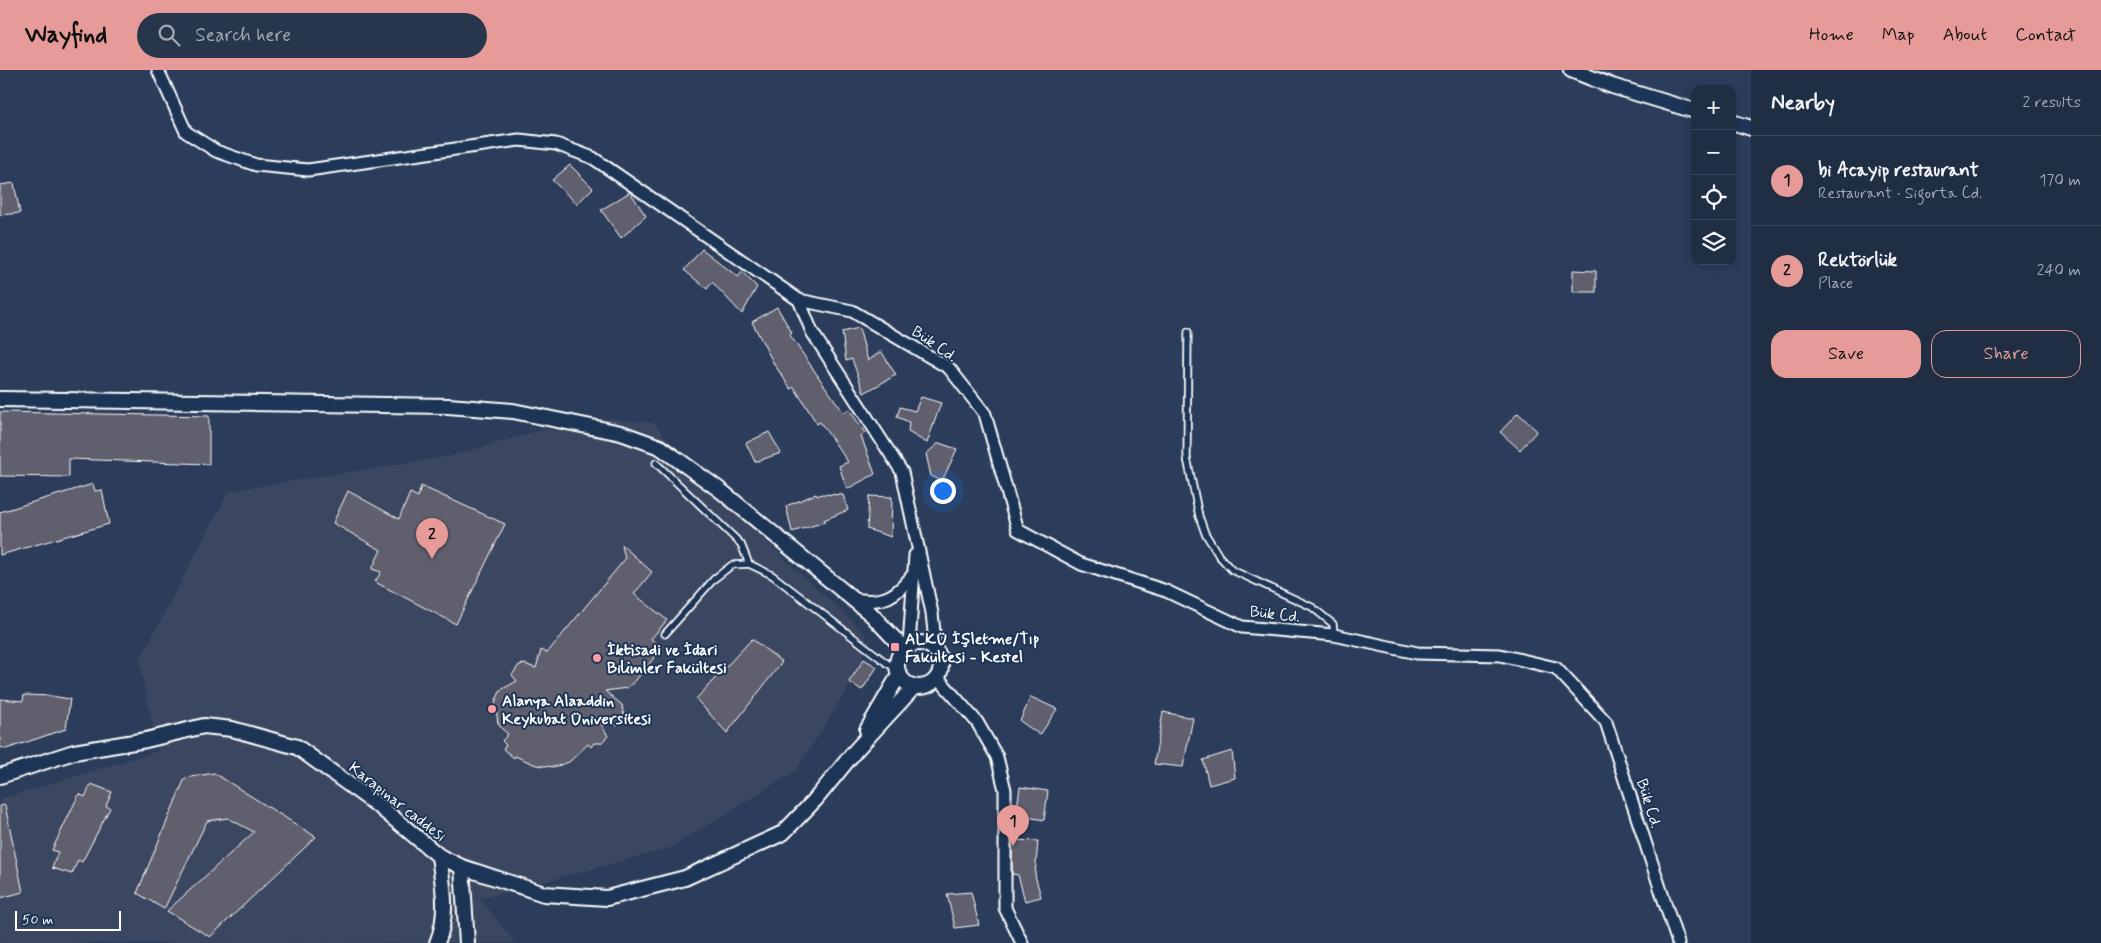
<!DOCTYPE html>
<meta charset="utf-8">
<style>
:root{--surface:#202e44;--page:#28364b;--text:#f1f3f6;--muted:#a2a8b2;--line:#3d4a5d;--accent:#e69b98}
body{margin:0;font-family:Mynerve,sans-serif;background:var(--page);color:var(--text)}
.controls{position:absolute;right:15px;top:15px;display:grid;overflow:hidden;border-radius:10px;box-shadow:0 2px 8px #0003}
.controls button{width:45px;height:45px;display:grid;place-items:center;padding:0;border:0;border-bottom:1px solid var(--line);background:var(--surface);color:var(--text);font:25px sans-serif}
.scale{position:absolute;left:15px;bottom:12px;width:106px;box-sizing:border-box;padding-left:5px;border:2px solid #fff;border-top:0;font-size:14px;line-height:18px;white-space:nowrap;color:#fff;-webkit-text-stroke:4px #1d3557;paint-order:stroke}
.you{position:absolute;left:942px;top:420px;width:18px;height:18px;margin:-12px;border:4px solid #fff;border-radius:50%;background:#1a73e8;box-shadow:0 0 0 8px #1a73e833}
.badge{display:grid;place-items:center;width:32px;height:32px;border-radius:50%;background:var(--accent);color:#111;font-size:16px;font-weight:700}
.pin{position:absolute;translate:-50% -41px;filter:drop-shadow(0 1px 2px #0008)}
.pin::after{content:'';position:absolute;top:26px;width:18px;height:15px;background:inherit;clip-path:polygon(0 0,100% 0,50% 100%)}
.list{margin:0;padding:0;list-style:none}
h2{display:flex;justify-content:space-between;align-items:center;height:65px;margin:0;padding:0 20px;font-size:21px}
h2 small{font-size:16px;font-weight:400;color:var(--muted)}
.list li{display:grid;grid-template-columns:32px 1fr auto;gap:15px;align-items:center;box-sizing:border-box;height:90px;padding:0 20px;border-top:1px solid var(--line)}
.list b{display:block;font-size:19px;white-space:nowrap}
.list p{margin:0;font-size:16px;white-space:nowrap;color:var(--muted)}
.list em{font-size:16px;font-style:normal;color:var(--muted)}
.actions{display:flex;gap:10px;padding:15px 20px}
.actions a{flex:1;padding:11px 0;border:1px solid var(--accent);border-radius:15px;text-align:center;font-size:18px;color:var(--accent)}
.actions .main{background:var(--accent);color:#111}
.icon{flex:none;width:28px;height:28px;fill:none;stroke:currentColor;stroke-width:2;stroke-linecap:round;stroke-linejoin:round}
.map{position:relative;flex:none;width:1751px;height:873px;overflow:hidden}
header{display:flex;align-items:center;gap:30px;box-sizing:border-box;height:70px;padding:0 25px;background:var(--accent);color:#111}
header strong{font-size:24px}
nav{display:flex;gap:28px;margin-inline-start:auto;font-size:18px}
.search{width:350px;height:45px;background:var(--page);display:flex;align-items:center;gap:12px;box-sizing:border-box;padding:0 18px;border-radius:28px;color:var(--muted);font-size:19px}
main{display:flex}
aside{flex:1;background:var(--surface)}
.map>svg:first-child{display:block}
.built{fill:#3b4760}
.building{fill:#615e6d;stroke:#fff}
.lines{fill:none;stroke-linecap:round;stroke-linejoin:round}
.service-casing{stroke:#fff;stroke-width:9}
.minor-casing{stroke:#fff;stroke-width:15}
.tertiary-casing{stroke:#fff;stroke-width:18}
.service{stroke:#1d3557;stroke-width:5.5}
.minor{stroke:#1d3557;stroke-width:11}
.tertiary{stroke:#1d3557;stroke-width:14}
.poi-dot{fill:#ff9aa2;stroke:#1d3557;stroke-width:2}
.labels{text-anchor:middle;stroke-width:4;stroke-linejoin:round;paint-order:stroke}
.street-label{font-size:16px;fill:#fff;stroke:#1d3557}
.poi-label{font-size:16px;font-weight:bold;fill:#fff;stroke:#1d3557;text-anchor:start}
</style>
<header>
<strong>Wayfind</strong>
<div class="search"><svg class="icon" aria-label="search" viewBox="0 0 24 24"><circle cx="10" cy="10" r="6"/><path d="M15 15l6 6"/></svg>Search here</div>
<nav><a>Home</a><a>Map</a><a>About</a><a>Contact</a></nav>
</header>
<main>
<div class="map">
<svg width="1751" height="873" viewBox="0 0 1751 873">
<rect width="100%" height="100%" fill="#2b3d5b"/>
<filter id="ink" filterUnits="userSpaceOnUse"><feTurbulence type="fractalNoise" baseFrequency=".02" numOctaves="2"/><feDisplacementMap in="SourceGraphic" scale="10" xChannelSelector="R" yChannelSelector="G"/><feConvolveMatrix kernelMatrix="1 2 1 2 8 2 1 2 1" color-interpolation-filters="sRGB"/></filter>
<g filter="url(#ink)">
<path class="built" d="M588 347 654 353 700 410 867 565 861 597 797 700 670 778 481 829 515 873H0V729L158 681 139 591 229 421 451 386Z"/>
<path class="building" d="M570 95 593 118 577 134 552 110Z
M14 113 20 143 0 145V115Z
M630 122 646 146 621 168 601 140Z
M702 179 738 207 742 202 757 217 742 244 712 212 707 219 684 200Z
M1573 200 1596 201V222H1573Z
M777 237 792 263 790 265 822 312 844 343 849 339 865 363 861 366 875 404 847 419 839 396 848 392 820 352 817 354 794 317 791 319 774 294 752 252Z
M859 258 868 291 881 281 896 305 864 323 852 289 846 291 842 262Z
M921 327 941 333 927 373 908 362 909 352 897 347 900 337 915 341Z
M0 342 209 346V394L69 389V407L0 406Z
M1518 343 1537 361 1520 380 1500 362Z
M769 362 781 383 755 392 746 373Z
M939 373 957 379 942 411 931 406 926 384Z
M93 414 95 421 102 420 109 454 0 485V442Z
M421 416 505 454 456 554 375 512 381 502 372 499 381 480 333 453 348 421 399 449 410 423 418 427Z
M816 424 817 426 822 424 843 425 848 440 824 450 825 452 792 462 786 436Z
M869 426 892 427 891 467 867 459Z
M622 475 652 502 634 524 667 550 651 569 662 578 636 610 627 618 605 621 622 635 624 647 618 655 600 652 608 666 601 673H594L591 677 588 674 569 692 554 697 536 695 515 686 514 688 503 679 506 675 502 671 508 664 501 658 498 653 495 632 501 620 517 611 512 605 519 595 524 594 536 598 541 580 547 583 625 489Z
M752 569 782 592 727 663 696 629Z
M864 589 877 597 862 620 849 612Z
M24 625 51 626 70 629 66 659 6 679 0 677V629L23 631Z
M1031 627 1057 639 1040 665 1020 651Z
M1163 642 1193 648 1183 697 1154 694Z
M1232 681 1235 708 1209 715 1203 690Z
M214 703 316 767 210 867 167 841 254 762 228 748 207 751 164 839 137 823 185 708Z
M91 714 112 722 106 736 110 738 82 792 78 790 72 804 52 798 58 782 52 780 79 724 85 727Z
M1020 717 1048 721 1044 750 1016 745Z
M5 735 23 822 0 828V736Z
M1012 770 1038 771 1035 805 1041 827 1025 831 1018 805 1012 804Z
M971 822 979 855 955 858 947 824Z"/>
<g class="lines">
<g class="service-casing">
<path id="service" d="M1188 262 1187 388 1199 446 1205 463 1219 486 1232 500 1312 537 1333 554 1334 565
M656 393 741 474 749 494
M665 564 714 509 732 495 749 494 772 505 888 594 897 598"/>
</g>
<g class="minor-casing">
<path id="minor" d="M158 0 186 62 216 81 256 95 308 100 519 70 556 74 593 88 799 230 812 262 902 402 932 543 936 581
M799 230 852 241 949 298 985 344 1018 460 1081 494 1166 521 1242 557 1334 565 1417 583 1500 585 1556 598 1606 652 1678 873
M853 529C884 534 896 527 914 503
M909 576 915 485
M938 608 977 652 997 687 1005 720V838L1022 873"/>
</g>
<g class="tertiary-casing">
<path id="tertiary" d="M1571 0 1612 16 1695 41
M1732 52 1751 58
M0 329 448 336 513 341 621 363 660 377 720 420 871 544 904 579
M897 595a22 22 0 1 1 44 0a22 22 0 1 1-44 0Z
M867 660 899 605
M0 706 74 682 146 670 204 656 232 659 297 677 380 737 439 786 462 797 544 824 607 828 685 808 783 763 815 730 855 681 914 617
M462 797 467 873
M437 873C449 844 443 816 439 786"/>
</g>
<use href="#service" class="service"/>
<use href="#minor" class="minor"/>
<use href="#tertiary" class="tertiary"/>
</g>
</g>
<g class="poi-dot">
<rect x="890" y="572" width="10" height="10" rx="2.5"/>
<circle cx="597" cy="588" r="5"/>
<circle cx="492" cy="639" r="5"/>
</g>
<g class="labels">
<g class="street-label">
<text transform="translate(935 273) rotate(34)" y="6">Bük Cd.</text>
<text transform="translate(1275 543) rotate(6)" y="6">Bük Cd.</text>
<text transform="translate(398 731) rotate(38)" y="6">Karapınar caddesi</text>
<text transform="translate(1650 733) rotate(72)" y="6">Bük Cd.</text>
</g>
<g class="poi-label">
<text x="905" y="574">ALKÜ İşletme/Tıp<tspan x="905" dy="18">Fakültesi - Kestel</tspan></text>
<text x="607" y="585">İktisadi ve İdari<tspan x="607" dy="18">Bilimler Fakültesi</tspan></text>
<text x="502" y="636">Alanya Alaaddin<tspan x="502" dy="18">Keykubat Üniversitesi</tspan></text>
</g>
</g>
</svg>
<div class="controls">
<button>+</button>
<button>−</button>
<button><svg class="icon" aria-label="locate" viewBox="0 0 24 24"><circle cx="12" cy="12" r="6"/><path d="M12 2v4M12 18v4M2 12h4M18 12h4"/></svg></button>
<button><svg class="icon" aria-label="layers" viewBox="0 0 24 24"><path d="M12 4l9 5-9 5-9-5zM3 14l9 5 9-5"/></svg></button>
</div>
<div class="scale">50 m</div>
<div class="you"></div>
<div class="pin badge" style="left:1013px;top:776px">1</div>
<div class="pin badge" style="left:432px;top:489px">2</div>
</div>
<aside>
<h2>Nearby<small>2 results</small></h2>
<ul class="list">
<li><span class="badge">1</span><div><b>bi Acayip restaurant</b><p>Restaurant · Sigorta Cd.</p></div><em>170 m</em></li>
<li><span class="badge">2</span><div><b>Rektörlük</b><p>Place</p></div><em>240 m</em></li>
</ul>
<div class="actions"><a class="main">Save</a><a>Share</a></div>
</aside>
</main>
